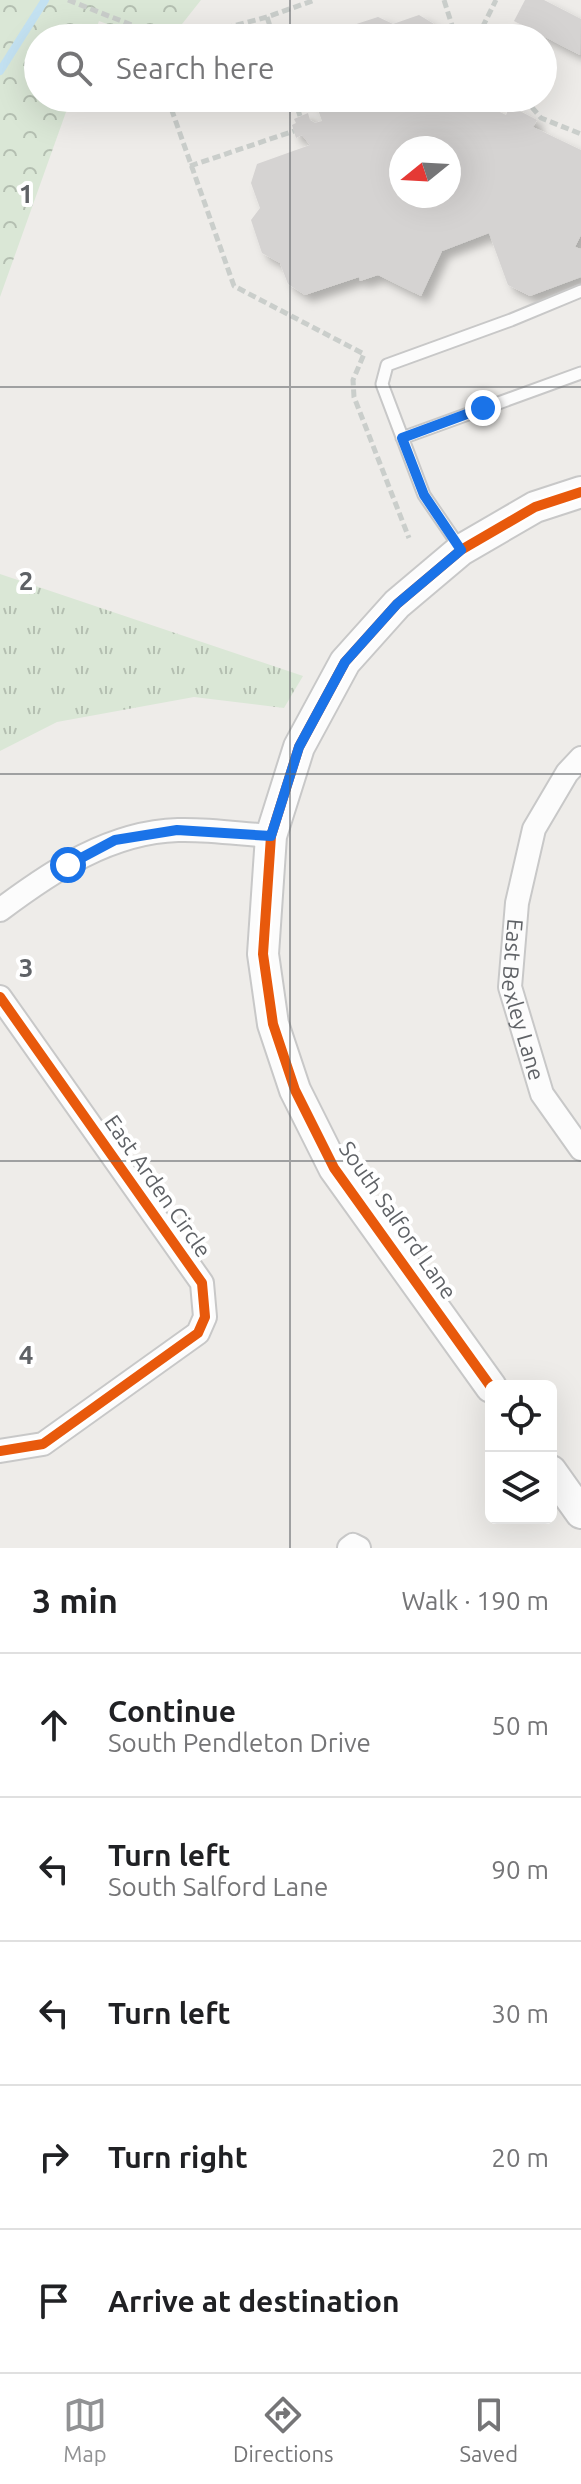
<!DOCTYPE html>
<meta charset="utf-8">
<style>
:root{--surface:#fff;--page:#f6f6f6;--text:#202124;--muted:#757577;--line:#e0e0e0;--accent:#919294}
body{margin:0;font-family:Ubuntu,sans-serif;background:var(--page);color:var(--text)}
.controls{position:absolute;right:24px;bottom:24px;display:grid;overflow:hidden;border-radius:12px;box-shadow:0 8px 32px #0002}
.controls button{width:72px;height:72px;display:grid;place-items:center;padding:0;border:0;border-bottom:2px solid var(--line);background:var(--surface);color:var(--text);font:40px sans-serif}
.compass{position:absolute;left:389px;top:136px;width:72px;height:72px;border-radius:50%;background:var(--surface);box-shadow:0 8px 32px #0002;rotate:252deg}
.stop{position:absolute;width:24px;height:24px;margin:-18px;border:6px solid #1a73e8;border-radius:50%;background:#fff}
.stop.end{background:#1a73e8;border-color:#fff;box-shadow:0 2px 8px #0008}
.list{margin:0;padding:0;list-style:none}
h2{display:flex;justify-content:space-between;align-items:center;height:104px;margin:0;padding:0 32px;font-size:34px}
h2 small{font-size:26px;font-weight:400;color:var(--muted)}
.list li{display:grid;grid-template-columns:52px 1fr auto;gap:24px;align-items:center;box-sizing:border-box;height:144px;padding:0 32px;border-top:2px solid var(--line)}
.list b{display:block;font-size:30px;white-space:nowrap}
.list p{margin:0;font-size:26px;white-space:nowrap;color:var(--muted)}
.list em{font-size:26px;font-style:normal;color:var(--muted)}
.icon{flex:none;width:44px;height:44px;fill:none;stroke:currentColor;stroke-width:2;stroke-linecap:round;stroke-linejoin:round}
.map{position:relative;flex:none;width:581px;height:1548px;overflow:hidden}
.search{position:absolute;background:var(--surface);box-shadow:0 8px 32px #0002;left:24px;right:24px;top:24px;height:88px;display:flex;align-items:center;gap:20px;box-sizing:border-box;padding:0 28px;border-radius:44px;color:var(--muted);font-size:30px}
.sheet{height:824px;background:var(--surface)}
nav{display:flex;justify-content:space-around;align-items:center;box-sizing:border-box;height:112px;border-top:2px solid var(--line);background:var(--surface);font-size:22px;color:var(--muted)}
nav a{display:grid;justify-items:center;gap:4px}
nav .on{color:var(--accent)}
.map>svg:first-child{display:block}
.grass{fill:url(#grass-tufts)}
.park{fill:url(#park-crowns)}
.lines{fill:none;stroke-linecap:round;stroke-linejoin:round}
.stream{stroke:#c3e1f1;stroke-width:8}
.building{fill:#d5d3d2;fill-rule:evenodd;filter:url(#shadow)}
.lane-casing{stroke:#c8c8c8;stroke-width:15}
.street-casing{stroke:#c8c8c8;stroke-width:26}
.secondary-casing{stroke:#c8c8c8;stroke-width:34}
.path{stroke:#cacecb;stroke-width:5;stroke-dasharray:8 4;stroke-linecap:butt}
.lane{stroke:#fcfcfc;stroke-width:11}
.street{stroke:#fcfcfc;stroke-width:22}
.secondary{stroke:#fcfcfc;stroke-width:30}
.cycleway-casing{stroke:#fff;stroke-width:15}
.cycleway{stroke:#e8590c;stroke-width:10}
.route{stroke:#1a73e8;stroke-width:10}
.grid{fill:none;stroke:#5f6266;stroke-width:2;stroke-opacity:0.55}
.labels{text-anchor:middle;stroke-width:8;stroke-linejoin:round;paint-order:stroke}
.street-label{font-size:22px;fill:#5f6266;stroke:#fff}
.grid-label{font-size:26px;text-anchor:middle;font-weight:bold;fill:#5f6266;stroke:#fff;stroke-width:8;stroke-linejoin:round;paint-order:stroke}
</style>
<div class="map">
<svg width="581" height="1548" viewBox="0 0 581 1548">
<defs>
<pattern id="grass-tufts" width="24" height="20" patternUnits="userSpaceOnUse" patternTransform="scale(2)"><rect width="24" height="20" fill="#dae7d6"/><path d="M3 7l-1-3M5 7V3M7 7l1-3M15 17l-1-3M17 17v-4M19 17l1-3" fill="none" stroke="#b4bfb1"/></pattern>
<pattern id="park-crowns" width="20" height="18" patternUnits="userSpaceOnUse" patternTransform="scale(2)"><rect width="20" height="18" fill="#dae7d6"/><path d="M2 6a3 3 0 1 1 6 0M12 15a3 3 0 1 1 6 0" fill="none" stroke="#b4bfb1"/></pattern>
<filter id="shadow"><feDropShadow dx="7" dy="7" stdDeviation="4" flood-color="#0004"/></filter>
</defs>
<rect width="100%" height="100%" fill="#eeece9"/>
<path class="grass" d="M0 574 303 676 284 708 194 697 57 722 0 751Z"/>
<path class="park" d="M0 0H201L171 38H144L99 21 93 38H38V98H71L0 297Z"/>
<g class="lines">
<path class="stream" d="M0 71 45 0"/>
</g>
<path class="building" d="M525 0H544L581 19 580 55 514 21Z
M419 15 434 24 439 38H340L344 28 378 17 393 24Z
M314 98H471L506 115 510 106 537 120 533 127 581 150V235L575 247 581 249V277L530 296 508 285 489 233 442 251 421 296 378 275 360 281 359 277 305 295 288 284 280 263 262 253 251 220 260 208 251 183 257 164 310 145 302 135 296 138 292 125 296 123 294 119 308 113 310 120 315 123 322 121ZM401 148H449V196H401Z"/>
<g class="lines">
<g class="lane-casing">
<path id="lane" d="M402 438 581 373
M461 549 424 495 382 384 387 365 511 320 581 291"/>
</g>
<g class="street-casing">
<g id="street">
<path id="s1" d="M581 758 567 773 534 829 517 903 510 987 542 1094 581 1149"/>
<path d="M0 910C52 871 110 832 178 830 209 829 240 834 271 836"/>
<path d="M0 997 202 1283 205 1317 198 1333 43 1444 0 1451"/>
<path d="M349 1548 353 1545 359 1548"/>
</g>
</g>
<g class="secondary-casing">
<path id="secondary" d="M491 1387 334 1168 295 1090 273 1024 263 954 271 836 299 747 345 662 397 604 461 550 535 507 581 492
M551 1471 581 1513"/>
</g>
<path class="path" d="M68 0 165 38
M444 0 456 38
M267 17 274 38
M204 38 207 33 267 17 315 0
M477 38 496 0
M175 98 171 108 234 286 364 354 353 380 354 397 409 538
M294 98 300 116
M524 98 541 118 581 134
M190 166 294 131"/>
<use href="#lane" class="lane"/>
<use href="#street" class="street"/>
<use href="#secondary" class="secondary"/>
<g class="cycleway-casing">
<path id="cycleway" d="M0 997 202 1283 205 1317 198 1333 43 1444 0 1451
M491 1387 334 1168 295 1090 273 1024 263 954 271 836 299 747 345 662 397 604 461 550 535 507 581 492"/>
</g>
<use href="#cycleway" class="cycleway"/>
</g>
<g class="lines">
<path class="route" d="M68 865 115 840 177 830 271 836 299 747 345 662 397 604 461 550 424 495 402 438 483 408"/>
</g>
<path class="grid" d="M290 0V38M290 98V1548M0 387H581M0 774H581M0 1161H581"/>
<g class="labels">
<g class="street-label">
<text dy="8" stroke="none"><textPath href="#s1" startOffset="260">East Bexley Lane</textPath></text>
<text transform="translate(158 1186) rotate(55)" y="8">East Arden Circle</text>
<text transform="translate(398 1220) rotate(55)" y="8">South Salford Lane</text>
</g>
</g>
<g class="grid-label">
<text x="26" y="203">1</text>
<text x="26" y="590">2</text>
<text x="26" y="977">3</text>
<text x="26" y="1364">4</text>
</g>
</svg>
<div class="controls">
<button><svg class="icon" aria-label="locate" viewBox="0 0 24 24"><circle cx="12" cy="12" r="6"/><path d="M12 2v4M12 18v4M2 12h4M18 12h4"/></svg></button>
<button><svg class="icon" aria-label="layers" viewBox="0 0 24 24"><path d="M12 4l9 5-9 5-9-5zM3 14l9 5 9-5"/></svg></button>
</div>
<svg class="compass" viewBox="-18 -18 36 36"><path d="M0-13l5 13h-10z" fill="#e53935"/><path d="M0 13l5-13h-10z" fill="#757577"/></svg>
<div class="stop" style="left:68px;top:865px"></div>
<div class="stop end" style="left:483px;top:408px"></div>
<div class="search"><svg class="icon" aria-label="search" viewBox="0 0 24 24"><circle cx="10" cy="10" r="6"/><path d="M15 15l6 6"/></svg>Search here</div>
</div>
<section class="sheet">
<h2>3 min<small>Walk · 190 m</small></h2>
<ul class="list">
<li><svg class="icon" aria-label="ahead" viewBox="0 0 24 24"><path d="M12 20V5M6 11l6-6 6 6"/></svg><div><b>Continue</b><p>South Pendleton Drive</p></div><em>50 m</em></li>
<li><svg class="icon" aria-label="left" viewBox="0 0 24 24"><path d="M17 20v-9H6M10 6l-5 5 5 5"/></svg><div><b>Turn left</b><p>South Salford Lane</p></div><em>90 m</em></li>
<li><svg class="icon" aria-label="left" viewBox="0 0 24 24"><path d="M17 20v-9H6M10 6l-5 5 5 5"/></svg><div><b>Turn left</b></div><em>30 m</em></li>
<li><svg class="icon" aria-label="right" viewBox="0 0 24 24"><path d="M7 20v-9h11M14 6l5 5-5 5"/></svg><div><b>Turn right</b></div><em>20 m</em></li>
<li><svg class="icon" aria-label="arrive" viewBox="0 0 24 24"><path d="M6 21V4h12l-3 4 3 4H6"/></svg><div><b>Arrive at destination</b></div></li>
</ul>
</section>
<nav>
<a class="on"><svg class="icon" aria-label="map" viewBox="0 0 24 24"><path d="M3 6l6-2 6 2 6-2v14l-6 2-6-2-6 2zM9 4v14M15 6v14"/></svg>Map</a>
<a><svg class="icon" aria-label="directions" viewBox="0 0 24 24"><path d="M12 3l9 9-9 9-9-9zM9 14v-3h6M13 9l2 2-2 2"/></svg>Directions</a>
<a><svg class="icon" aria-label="saved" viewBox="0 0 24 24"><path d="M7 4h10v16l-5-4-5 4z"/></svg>Saved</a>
</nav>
